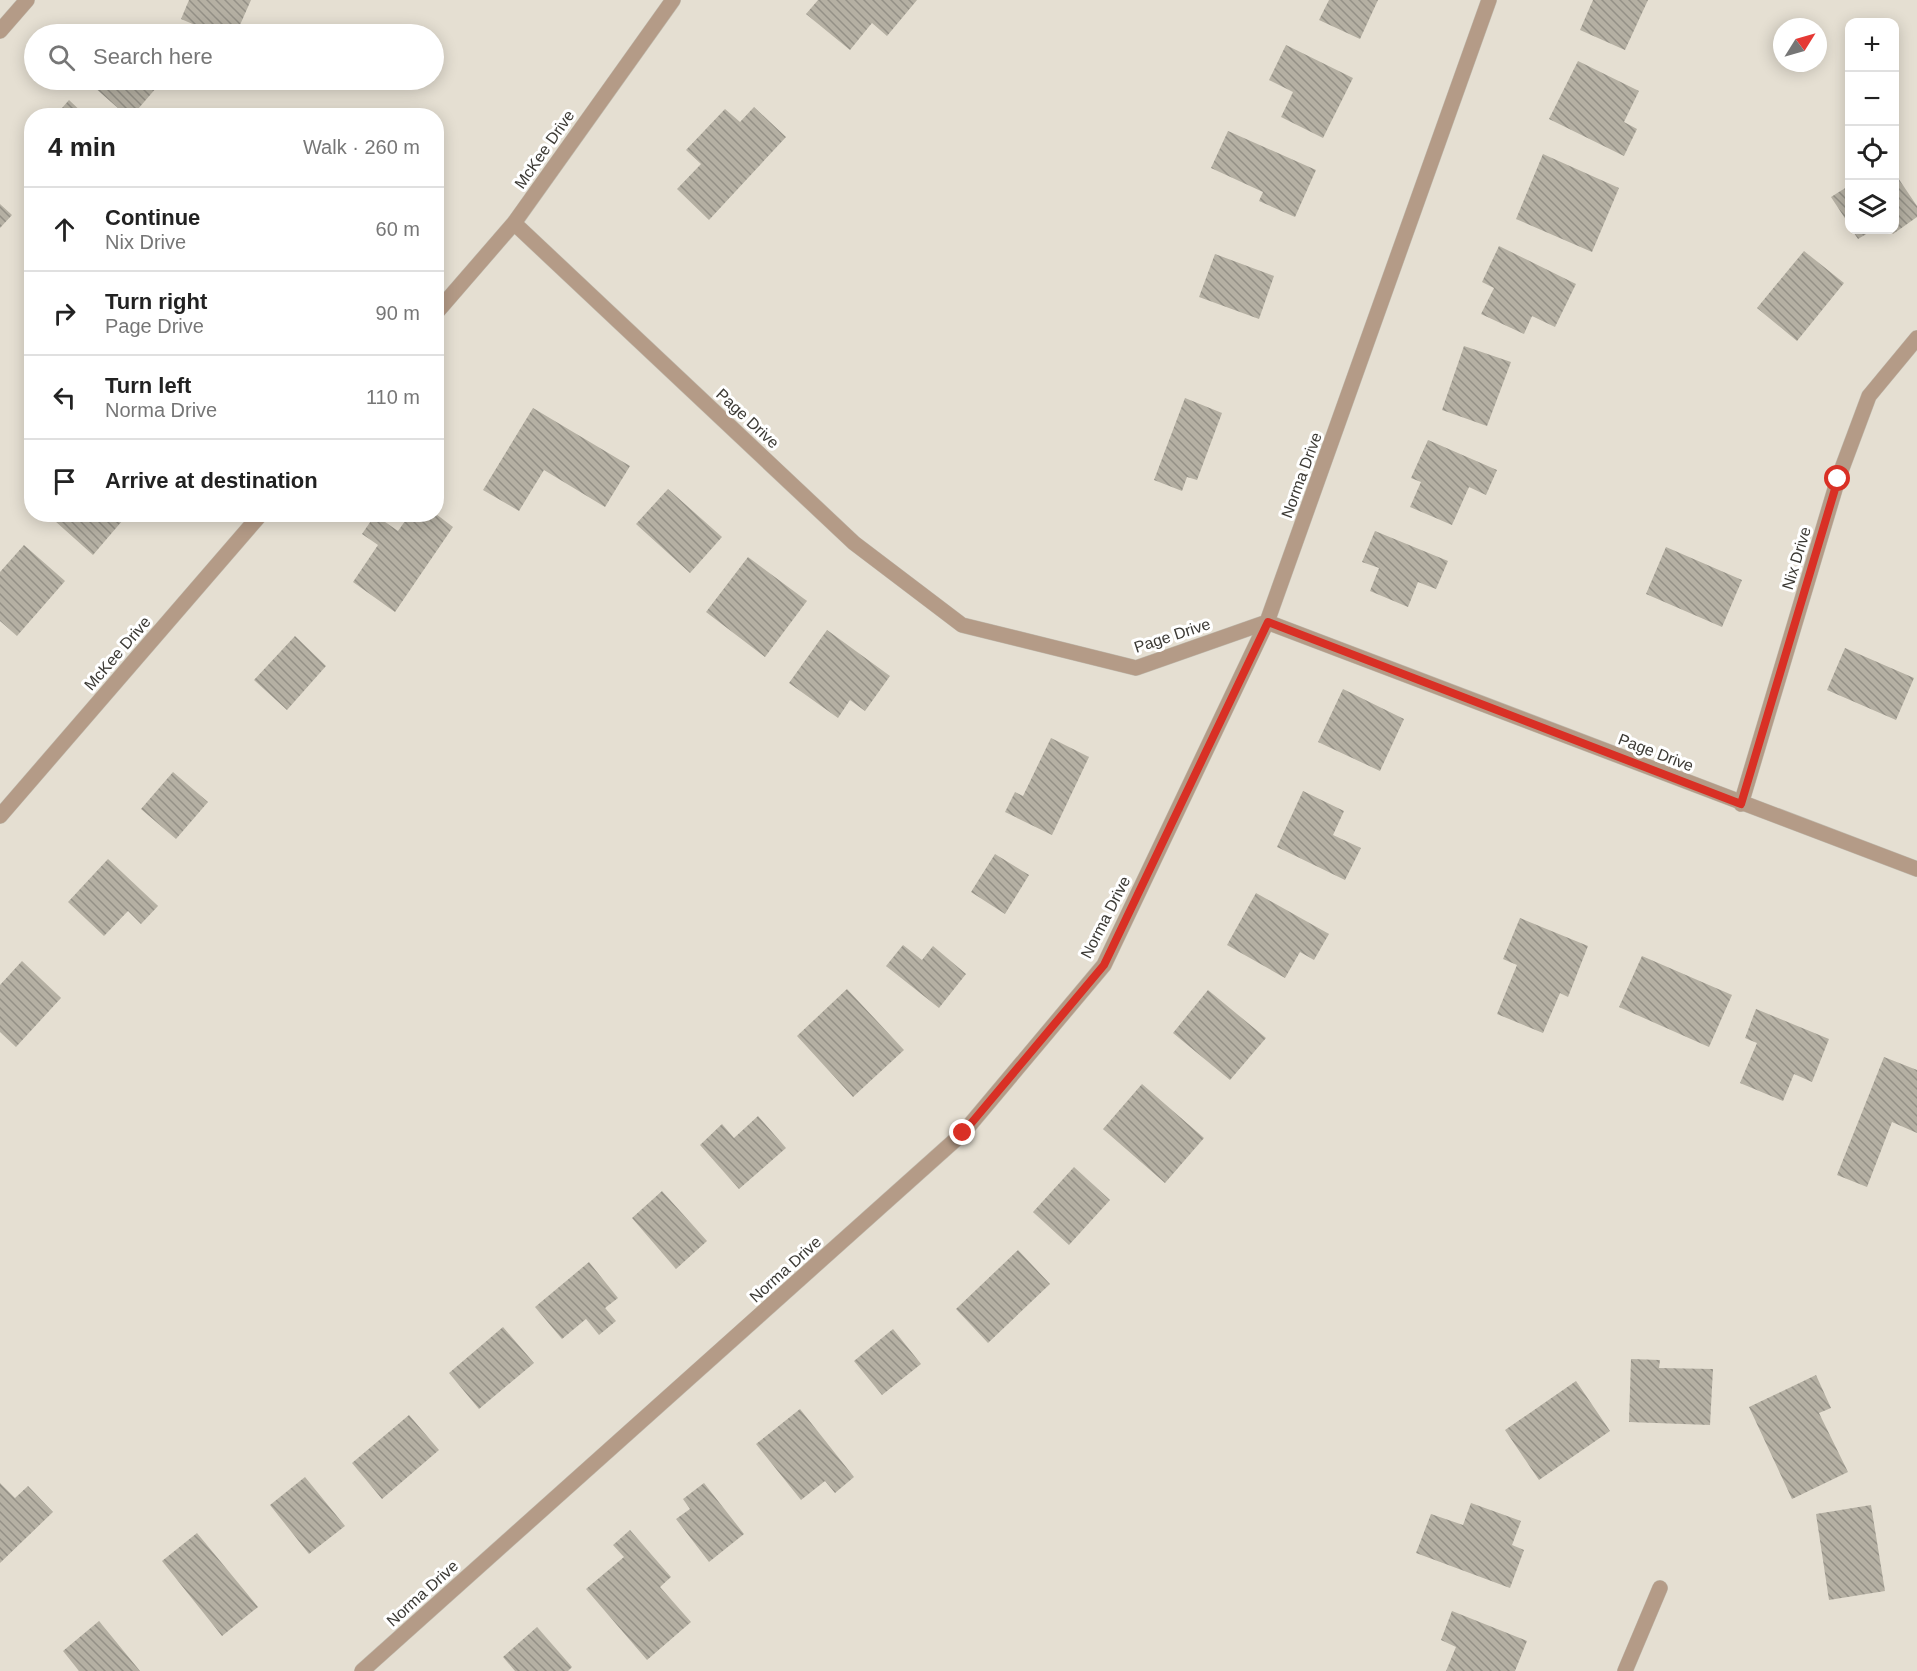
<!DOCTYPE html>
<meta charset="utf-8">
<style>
:root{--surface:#fff;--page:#f2f2f2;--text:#222;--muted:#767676;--line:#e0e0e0}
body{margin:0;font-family:Helvetica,sans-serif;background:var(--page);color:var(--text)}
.controls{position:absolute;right:18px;top:18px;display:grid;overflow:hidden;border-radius:12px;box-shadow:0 3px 15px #0003}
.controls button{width:54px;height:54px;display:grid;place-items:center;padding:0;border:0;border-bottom:2px solid var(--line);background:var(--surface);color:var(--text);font:30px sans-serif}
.compass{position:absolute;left:1773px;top:18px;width:54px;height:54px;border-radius:50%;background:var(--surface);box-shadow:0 3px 15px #0003;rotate:53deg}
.stop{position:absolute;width:18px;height:18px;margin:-14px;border:4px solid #d93025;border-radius:50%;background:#fff}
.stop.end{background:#d93025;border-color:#fff;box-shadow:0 2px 6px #0008}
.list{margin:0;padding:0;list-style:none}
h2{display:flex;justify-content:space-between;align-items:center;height:78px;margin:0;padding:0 24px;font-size:26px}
h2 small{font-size:20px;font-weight:400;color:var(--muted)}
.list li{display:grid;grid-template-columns:39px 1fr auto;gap:18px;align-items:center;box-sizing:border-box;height:84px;padding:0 24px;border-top:2px solid var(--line)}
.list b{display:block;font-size:22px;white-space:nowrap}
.list p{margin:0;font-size:20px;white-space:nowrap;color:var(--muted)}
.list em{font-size:20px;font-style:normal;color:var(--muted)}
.icon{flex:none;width:33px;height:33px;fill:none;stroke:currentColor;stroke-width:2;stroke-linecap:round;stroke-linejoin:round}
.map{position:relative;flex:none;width:1917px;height:1671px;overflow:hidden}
.search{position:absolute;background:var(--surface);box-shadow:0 3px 15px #0003;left:24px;top:24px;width:420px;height:66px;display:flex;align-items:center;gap:15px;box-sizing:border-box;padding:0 21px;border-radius:33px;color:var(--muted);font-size:22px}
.panel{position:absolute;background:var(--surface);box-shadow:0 3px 15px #0003;left:24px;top:108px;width:420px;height:414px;border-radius:24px}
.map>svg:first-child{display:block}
.building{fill:url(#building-back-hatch)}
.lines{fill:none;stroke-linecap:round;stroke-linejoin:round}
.minor-casing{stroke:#c0bbaf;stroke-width:16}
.minor{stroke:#b49b87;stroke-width:15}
.route{stroke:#d93025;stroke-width:8}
.labels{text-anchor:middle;stroke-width:6;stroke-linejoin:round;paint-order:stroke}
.street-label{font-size:16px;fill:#3c3a35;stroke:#fff}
</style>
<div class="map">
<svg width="1917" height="1671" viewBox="0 0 1917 1671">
<defs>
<pattern id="building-back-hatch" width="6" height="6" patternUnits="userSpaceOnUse" patternTransform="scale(1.5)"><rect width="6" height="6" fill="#b5b0a3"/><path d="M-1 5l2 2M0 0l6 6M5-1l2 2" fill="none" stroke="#949086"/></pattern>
</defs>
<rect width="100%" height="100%" fill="#e5dfd2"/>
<path class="building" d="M189 0H251L236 34H216L181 19Z
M818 0H917L887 36 872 23 850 50 806 14Z
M1329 0H1378L1360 39 1319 20Z
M1593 0H1648L1625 50 1580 30Z
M1286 45 1353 78 1323 138 1281 117 1293 92 1269 80Z
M1578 61 1639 91 1624 122 1637 129 1624 156 1549 119Z
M100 80H163L132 116H127L94 87Z
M69 100 86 116H55Z
M754 107 786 137 709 220 677 189 701 164 686 150 725 109 740 122Z
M1228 131 1316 170 1295 217 1259 201 1263 192 1211 168Z
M1543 154 1619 188 1592 252 1516 219Z
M1894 172 1917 206V217L1893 234 1890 230H1894Z
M1850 185V226L1831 197Z
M0 204 12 215 0 228Z
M1852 230H1873L1858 239Z
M1499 246 1576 284 1555 327 1532 316 1524 334 1481 314 1494 288 1482 282Z
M1804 251 1844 283 1797 341 1757 308Z
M1215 254 1274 276 1259 319 1199 297Z
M1464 346 1511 362 1487 426 1442 410Z
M1185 398 1222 413 1197 480 1187 477 1182 491 1154 480Z
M533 408 630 466 605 507 544 470 519 511 483 490Z
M1428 440 1497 470 1486 495 1469 487 1452 525 1410 507 1421 482 1411 478Z
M668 489 722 537 690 573 636 524Z
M60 514H128L93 555 55 521Z
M410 514H436L453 527 395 612 353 582 378 545 362 534 375 515 398 531Z
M1375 531 1448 561 1436 589 1418 582 1408 607 1370 591 1379 568 1362 562Z
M24 545 65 581 17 636 0 621V572Z
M1666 547 1742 580 1722 627 1646 594Z
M748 557 807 601 765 657 706 612Z
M827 630 890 676 865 711 850 700 838 718 789 683Z
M295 636 326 666 287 710 254 680Z
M1845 648 1914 678 1896 720 1827 690Z
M1343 689 1404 719 1380 771 1318 742Z
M1051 738 1089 757 1052 835 1005 812 1015 792 1023 796Z
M173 772 208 802 176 839 141 809Z
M1303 791 1344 811 1333 835 1361 848 1345 880 1277 847Z
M995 854 1029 875 1005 914 971 892Z
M108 859 158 906 141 924 128 911 104 936 68 902Z
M1256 893 1329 934 1314 960 1300 952 1285 978 1227 945Z
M1520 918 1588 946 1568 997 1560 993 1543 1033 1497 1014 1517 965 1503 959Z
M903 945 922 960 933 946 966 974 939 1008 886 966Z
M1642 956 1732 995 1709 1047 1619 1007Z
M22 961 61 998 16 1047 0 1032V985Z
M847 989 904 1050 853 1097 797 1036Z
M1208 990 1266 1038 1230 1080 1173 1033Z
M1756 1009 1829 1039 1812 1082 1794 1074 1783 1101 1740 1083 1757 1043 1745 1038Z
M1884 1057 1917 1070V1133L1892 1122 1867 1187 1837 1175Z
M1142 1084 1204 1138 1165 1183 1103 1129Z
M758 1116 786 1148 739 1189 700 1145 722 1124 734 1138Z
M1074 1167 1110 1200 1069 1245 1033 1212Z
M662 1191 707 1241 676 1269 632 1218Z
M1018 1250 1050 1284 988 1343 956 1309Z
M589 1262 618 1298 605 1308 616 1321 599 1335 586 1319 562 1339 535 1307Z
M503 1327 534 1363 479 1409 449 1373Z
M893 1329 921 1364 882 1395 854 1361Z
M1631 1359 1660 1360 1659 1368 1713 1369 1710 1425 1629 1422Z
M1816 1375 1831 1408 1819 1413 1848 1472 1792 1499 1749 1407Z
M1576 1381 1610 1431 1539 1480 1505 1430Z
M800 1409 854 1477 835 1493 825 1481 801 1500 756 1444Z
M409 1415 439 1450 382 1499 352 1463Z
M305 1477 345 1526 309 1554 270 1505Z
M0 1483 15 1498 28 1486 53 1512 0 1563Z
M704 1483 744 1534 709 1562 676 1519 690 1509 683 1499Z
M1471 1503 1521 1521 1512 1545 1524 1550 1510 1588 1416 1553 1431 1514 1463 1525Z
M1871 1505 1885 1591 1829 1600 1816 1514Z
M630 1530 671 1577 660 1587 691 1622 647 1660 586 1589 624 1557 613 1545Z
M197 1533 258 1607 222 1636 162 1561Z
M1452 1611 1527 1641 1515 1671H1446L1456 1647 1441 1640Z
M99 1621 140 1671H79L63 1651Z
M537 1627 572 1667 568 1671H515L503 1657Z"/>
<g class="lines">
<g class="minor-casing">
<path id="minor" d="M0 31 27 0
M514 223 854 543 962 625 1136 668 1267 622 1917 869
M436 313 514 223 673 0
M1741 804 1838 479 1869 396 1917 338
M0 816 261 514
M362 1671 963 1133 1104 965 1267 622 1489 0
M1625 1671 1660 1588"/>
</g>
<use href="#minor" class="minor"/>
</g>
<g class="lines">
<path class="route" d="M963 1133 1104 965 1268 622 1741 804 1838 479"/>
</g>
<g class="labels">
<g class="street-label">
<text transform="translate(544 149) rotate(-55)" y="6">McKee Drive</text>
<text transform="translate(748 418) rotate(43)" y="6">Page Drive</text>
<text transform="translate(1301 475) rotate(-70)" y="6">Norma Drive</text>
<text transform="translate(1796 558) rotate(-73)" y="6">Nix Drive</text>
<text transform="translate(1172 635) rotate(-18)" y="6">Page Drive</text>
<text transform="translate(117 653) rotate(-49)" y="6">McKee Drive</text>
<text transform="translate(1656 752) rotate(21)" y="6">Page Drive</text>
<text transform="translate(1105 917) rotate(-63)" y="6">Norma Drive</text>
<text transform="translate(785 1269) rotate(-42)" y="6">Norma Drive</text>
<text transform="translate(422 1593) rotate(-42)" y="6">Norma Drive</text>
</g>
</g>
</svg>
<div class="controls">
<button>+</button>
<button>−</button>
<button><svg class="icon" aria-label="locate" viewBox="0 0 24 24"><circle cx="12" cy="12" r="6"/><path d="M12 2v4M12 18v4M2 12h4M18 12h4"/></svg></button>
<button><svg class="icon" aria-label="layers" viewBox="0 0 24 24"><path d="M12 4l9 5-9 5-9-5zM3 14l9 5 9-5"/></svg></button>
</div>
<svg class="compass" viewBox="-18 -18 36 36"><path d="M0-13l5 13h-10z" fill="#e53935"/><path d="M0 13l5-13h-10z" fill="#767676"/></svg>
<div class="stop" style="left:1838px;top:479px"></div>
<div class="stop end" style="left:963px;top:1133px"></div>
<div class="search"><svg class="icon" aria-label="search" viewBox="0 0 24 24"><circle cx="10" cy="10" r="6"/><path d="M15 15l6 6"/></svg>Search here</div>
<section class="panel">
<h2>4 min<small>Walk · 260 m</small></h2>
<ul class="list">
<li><svg class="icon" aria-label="ahead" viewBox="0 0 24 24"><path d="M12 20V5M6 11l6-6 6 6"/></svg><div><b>Continue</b><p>Nix Drive</p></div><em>60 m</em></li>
<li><svg class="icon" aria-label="right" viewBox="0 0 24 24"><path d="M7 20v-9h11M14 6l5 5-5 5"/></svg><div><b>Turn right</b><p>Page Drive</p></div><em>90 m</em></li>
<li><svg class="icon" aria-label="left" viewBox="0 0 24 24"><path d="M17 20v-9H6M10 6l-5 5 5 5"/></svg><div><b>Turn left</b><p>Norma Drive</p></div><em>110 m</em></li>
<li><svg class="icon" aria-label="arrive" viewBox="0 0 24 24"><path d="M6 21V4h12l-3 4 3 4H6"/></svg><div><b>Arrive at destination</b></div></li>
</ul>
</section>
</div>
